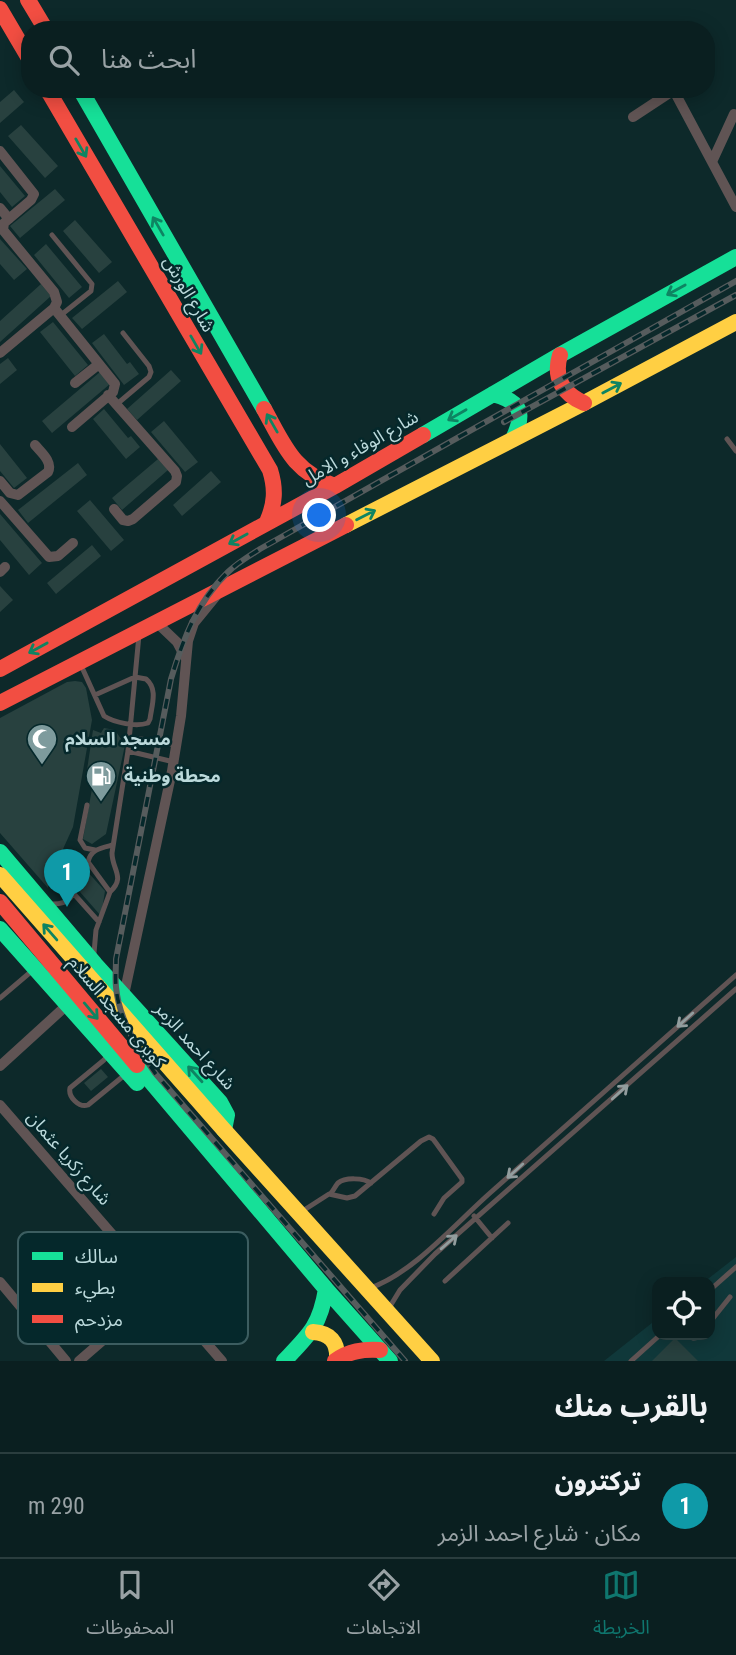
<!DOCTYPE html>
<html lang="ar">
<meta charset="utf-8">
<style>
:root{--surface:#0a1f20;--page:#132729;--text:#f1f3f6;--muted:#99a2a5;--line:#2a3d3e;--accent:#0f766e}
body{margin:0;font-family:"Roboto Condensed","Noto Sans Arabic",sans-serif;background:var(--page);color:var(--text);direction:rtl}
.controls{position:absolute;right:21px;bottom:21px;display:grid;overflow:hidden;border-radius:14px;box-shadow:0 4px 18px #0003}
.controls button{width:63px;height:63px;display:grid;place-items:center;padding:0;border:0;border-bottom:2px solid var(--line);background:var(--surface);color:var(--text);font:35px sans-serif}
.you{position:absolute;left:320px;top:516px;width:24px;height:24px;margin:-18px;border:5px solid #fff;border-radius:50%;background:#1a73e8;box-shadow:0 0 0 10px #1a73e833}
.badge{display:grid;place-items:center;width:46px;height:46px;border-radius:50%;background:var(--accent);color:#fff;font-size:23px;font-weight:700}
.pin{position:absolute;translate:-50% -58px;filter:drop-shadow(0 2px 4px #0008)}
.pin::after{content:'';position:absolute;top:37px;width:24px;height:21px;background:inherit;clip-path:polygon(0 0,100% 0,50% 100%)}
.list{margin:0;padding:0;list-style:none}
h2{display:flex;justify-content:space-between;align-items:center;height:91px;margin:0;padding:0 28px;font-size:30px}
h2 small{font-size:23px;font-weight:400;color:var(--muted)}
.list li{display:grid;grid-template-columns:46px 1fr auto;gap:21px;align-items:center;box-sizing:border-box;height:105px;padding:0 28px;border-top:2px solid var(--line)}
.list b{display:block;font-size:26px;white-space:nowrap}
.list p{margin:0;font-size:23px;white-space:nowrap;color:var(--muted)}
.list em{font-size:23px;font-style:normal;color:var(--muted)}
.icon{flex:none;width:38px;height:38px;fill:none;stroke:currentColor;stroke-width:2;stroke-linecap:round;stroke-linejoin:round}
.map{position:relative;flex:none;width:736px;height:1361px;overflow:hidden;direction:ltr}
.search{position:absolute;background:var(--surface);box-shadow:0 4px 18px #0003;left:21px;right:21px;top:21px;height:77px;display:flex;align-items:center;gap:18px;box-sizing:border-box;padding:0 24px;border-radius:28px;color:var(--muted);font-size:26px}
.sheet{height:196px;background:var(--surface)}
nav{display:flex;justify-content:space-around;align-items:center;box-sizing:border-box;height:98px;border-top:2px solid var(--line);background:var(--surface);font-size:19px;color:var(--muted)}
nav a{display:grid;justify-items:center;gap:4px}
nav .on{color:var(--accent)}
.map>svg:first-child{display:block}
.built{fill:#10383a}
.building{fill:#28413f}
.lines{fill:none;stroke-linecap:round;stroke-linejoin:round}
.lane{stroke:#605454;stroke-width:5}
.street{stroke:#605454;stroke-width:10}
.fast{stroke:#16e098;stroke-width:16}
.slow{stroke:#ffcf43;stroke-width:16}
.jam{stroke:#f24e42;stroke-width:16}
.rail-casing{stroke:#565c5d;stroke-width:6}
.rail{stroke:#05282b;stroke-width:3.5;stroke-dasharray:10;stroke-linecap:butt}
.oneway{stroke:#0e8462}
.oneway2{stroke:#929d9e}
.labels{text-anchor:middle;stroke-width:5;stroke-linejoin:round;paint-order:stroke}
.street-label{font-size:18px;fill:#bbd9db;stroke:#05282b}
.poi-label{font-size:18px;font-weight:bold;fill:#bbd9db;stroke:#05282b;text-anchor:start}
.key{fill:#05282b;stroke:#3c5d60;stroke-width:2}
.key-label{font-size:19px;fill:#bbd9db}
</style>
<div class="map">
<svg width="736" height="1361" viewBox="0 0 736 1361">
<rect width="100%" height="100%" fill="#0d292a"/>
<path class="built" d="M736 1257V1361H604L657 1319V1335H710V1282H704Z"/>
<path class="building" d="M14 90 24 102 0 123V102Z
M21 125 58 166 45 178 8 136Z
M0 166 25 196 12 207 0 192Z
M55 189 65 200 20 238 10 226Z
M75 220 112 262 99 273 63 231Z
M0 239 27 269 14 280 0 264Z
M46 244 82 287 69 298 34 255Z
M118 281 127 292 82 329 72 318Z
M41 284 51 296 0 342V321Z
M53 322 88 365 75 376 40 332Z
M104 334 127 364 130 362 139 374 124 385 92 343Z
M8 358 17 370 0 384V364Z
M171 370 181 381 137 420 127 409Z
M100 372 110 384 52 433 42 421Z
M104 409 128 438 131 436 140 447 126 459 93 419Z
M164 421 198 462 185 472 151 432Z
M0 444 27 478 14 488 0 471Z
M158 459 168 470 122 510 112 498Z
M78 463 87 475 28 523 18 510Z
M211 471 221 482 182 516 173 505Z
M90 500 124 540 111 551 77 511Z
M0 514 42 563 29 575 0 540Z
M92 545 101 556 56 594 47 583Z
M0 586 13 600 0 612Z
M75 681 82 682 86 688 92 720 73 827 49 880 48 888 0 833V718L67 682Z
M104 728 115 730 125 745 106 834 92 844 83 839 95 772 87 770 93 730 101 733Z
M84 868 105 891 101 916 80 892Z
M101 1069 108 1077 91 1091 84 1083Z
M675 1338 698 1361H652Z"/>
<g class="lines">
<path class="lane" d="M52 235 92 284 91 291 61 315
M117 404 149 377 151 372 149 366 123 333
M727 439 736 451
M80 663 104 716C115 723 136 727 148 723L150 719C152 704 158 689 146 679L135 677 95 695
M129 737 176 745
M128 751 174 762
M87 805 80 840 85 848 95 850
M88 862C91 849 101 848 113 845
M110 892C126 877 112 870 112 853L128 751 139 635
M74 894 99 922
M50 904C83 906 71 878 86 862H88L110 892 96 930 94 953
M0 998 33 970
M108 1055 104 1060 70 1088C68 1097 79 1108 88 1105L121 1078 127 1076
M331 1193C333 1191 336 1185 338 1183 345 1177 364 1178 371 1183
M301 1212 329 1194 347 1198 355 1196 421 1141 429 1137 433 1139 436 1143 462 1179V1182L444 1198 434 1214
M474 1216 492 1238
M445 1281 508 1223
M370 1288C412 1274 456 1223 490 1193 572 1120 654 1048 736 975
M710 1290 736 1267
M389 1308 400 1290 435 1254 736 989
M710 1322 730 1297
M686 1335C690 1338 696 1340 700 1335
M631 1361 660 1335"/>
<path class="street" d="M673 89 736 207
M633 117 674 90
M0 151 34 194 31 200 4 223 3 230 54 292 57 302 54 308 0 353
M712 162 734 114
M0 208 9 219
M54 308 115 384 113 392 72 427
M75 383 99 364
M108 395 175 471 177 476 176 482 133 519 128 521 123 520 114 509
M0 481 10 493 18 495 48 472C53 462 41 452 35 445
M0 501 49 557 58 556 73 543
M0 572 5 567
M156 622 177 642 186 659
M124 995 172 771 181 716 188 641 194 623 216 596
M0 1066 67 1005
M0 1105 222 1361
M0 1282 66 1361
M79 1361 161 1290"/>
<path class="fast" d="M80 89 264 409
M493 394C522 402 525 413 513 439
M423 435 560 355 736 257
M0 852 95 964 220 1102 227 1115 224 1130
M0 929 137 1083
M137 1065 326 1289 390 1361
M284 1361C309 1335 320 1326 326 1289"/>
<path class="slow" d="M346 525 584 403 736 322
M0 875 224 1130 432 1361
M313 1332C330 1333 338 1342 337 1359"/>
<path class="jam" d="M28 0 46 30
M0 9 30 60
M47 89 270 470C276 489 275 504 267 522
M560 355C553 378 563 394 584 403
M264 409C284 445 293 472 335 486
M0 669 335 486 423 435
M0 703 346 525
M0 902 137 1065
M335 1361C349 1351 363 1349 380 1350"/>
<g class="rail-casing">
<path id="rail" d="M504 422 736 295
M405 1361 155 1073C137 1047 119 1020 116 987 115 978 116 969 116 959L171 679C183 639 197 602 228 572 237 563 249 556 260 549L736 281"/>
</g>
<use href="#rail" class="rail"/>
</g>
<defs><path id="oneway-shaft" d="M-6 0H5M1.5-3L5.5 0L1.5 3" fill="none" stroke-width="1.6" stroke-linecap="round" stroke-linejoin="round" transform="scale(1.75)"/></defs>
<g class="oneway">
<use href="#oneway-shaft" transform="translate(81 148) rotate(60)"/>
<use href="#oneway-shaft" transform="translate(158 226) rotate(-120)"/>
<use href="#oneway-shaft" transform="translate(676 290) rotate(151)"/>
<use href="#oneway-shaft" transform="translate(196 345) rotate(60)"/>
<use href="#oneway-shaft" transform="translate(612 388) rotate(-28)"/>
<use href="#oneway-shaft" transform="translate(457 415) rotate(150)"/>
<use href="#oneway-shaft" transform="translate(272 423) rotate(-120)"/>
<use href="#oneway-shaft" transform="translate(366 515) rotate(-27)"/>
<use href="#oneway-shaft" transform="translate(238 539) rotate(151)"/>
<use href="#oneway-shaft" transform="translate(38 648) rotate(151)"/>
<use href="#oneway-shaft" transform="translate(50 932) rotate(-131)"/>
<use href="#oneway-shaft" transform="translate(91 1011) rotate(50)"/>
<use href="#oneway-shaft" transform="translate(195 1074) rotate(-132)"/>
</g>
<g class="oneway2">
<use href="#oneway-shaft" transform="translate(685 1020) rotate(138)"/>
<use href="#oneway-shaft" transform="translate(620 1092) rotate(-42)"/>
<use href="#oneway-shaft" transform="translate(515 1171) rotate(138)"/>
<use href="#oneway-shaft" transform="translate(449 1242) rotate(-41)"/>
</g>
<defs>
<g id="mosque-pin" transform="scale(1.575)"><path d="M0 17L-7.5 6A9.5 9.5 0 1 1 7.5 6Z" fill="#7e9b9d" stroke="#05282b"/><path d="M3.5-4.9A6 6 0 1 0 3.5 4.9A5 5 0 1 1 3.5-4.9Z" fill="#fff"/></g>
<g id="fuel-pin" transform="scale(1.575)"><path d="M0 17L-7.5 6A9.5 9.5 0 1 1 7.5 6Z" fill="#7e9b9d" stroke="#05282b"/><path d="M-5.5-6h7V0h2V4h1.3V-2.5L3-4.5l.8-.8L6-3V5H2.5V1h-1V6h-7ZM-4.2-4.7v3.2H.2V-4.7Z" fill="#fff"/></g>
</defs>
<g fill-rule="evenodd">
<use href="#mosque-pin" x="42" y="739"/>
<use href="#fuel-pin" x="101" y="776"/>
</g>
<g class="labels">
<g class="street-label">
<text transform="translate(189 294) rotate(60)" y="6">شارع الورش</text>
<text transform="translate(360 448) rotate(-30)" y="6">شارع الوفاء و الامل</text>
<text transform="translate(117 1012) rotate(50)" y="6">كوبرى مسجد السلام</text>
<text transform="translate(195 1046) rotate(48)" y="6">شارع احمد الزمر</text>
<text transform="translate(69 1158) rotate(49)" y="6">شارع زكريا عثمان</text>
</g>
<g class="poi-label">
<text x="65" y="745">مسجد السلام</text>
<text x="124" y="782">محطة وطنية</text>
</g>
</g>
<rect x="18" y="1232" width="230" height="112" rx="10" class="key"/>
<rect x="32" y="1252" width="31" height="8" fill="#16e098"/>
<rect x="32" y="1283" width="31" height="9" fill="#ffcf43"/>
<rect x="32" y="1315" width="31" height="8" fill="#f24e42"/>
<g class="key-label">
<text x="75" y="1263">سالك</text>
<text x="75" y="1294">بطيء</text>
<text x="75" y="1326">مزدحم</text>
</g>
</svg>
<div class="controls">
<button><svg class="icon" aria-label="locate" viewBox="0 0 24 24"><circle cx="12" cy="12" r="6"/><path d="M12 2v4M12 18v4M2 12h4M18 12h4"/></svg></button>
</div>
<div class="you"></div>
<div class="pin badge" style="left:67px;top:907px;background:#0f9aa8">1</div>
<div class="search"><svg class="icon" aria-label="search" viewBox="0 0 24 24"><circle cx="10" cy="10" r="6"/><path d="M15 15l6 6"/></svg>ابحث هنا</div>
</div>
<section class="sheet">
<h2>بالقرب منك<small></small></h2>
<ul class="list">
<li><span class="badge" style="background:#0f9aa8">1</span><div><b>تركترون</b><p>مكان · شارع احمد الزمر</p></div><em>290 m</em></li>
</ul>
</section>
<nav>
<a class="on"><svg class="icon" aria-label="map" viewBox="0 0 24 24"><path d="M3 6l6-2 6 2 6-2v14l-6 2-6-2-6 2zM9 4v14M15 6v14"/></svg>الخريطة</a>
<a><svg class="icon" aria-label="directions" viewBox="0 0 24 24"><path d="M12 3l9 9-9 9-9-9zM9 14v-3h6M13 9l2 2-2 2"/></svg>الاتجاهات</a>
<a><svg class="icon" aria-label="saved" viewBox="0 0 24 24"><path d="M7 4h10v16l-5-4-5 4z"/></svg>المحفوظات</a>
</nav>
